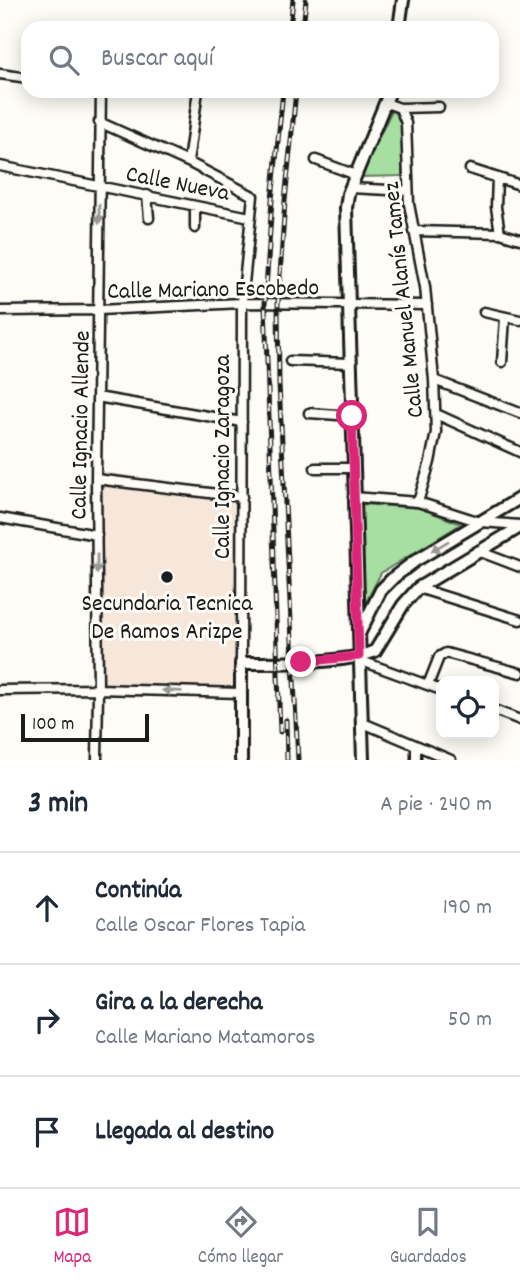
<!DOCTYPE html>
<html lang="es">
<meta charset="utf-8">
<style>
:root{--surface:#fff;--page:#f2f2f3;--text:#1f2937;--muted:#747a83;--line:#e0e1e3;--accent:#db2777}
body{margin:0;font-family:Dekko,sans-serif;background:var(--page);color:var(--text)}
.controls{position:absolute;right:21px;bottom:21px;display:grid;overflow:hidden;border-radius:14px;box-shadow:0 4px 18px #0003}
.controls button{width:63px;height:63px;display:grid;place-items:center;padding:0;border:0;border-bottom:2px solid var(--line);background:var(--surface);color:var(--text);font:35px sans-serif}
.scale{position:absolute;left:21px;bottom:18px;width:128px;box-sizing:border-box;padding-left:7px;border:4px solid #1c1c1c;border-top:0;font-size:19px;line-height:24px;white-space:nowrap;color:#1c1c1c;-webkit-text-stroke:5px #fdfcf7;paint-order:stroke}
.stop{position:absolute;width:21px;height:21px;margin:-16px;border:5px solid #db2777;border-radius:50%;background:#fff}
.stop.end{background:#db2777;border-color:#fff;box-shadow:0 2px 7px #0008}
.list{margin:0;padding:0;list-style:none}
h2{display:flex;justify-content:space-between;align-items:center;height:91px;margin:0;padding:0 28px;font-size:30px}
h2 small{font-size:23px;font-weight:400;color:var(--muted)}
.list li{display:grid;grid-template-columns:46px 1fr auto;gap:21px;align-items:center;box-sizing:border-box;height:112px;padding:0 28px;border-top:2px solid var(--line)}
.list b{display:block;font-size:26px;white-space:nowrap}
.list p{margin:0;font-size:23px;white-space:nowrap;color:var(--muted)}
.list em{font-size:23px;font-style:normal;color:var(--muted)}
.icon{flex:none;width:38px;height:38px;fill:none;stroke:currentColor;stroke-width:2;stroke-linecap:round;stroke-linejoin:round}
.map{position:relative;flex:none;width:520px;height:760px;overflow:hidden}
.search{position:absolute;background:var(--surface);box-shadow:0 4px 18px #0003;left:21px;right:21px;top:21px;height:77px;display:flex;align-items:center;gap:18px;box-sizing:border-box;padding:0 24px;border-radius:21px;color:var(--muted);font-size:26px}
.sheet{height:427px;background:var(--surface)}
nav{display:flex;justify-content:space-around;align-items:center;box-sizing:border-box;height:98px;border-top:2px solid var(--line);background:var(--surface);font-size:19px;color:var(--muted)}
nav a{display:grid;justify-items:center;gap:4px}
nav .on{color:var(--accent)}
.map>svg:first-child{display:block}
.built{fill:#f6e7da}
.green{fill:#a7dea1;stroke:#627d5e;stroke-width:2}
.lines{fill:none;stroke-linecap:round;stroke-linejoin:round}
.minor-casing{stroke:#1c1c1c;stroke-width:13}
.tertiary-casing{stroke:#1c1c1c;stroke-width:16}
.minor{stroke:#fdfcf7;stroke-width:8}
.tertiary{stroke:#fdfcf7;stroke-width:10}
.rail-casing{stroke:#1c1c1c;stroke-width:5}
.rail{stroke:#fdfcf7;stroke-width:2.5;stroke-dasharray:8;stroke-linecap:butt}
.oneway{fill:#989794}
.route{stroke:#db2777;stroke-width:9}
.poi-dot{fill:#1c1c1c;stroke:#fdfcf7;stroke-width:2.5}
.labels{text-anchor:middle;stroke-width:6;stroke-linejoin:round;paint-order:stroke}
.street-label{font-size:24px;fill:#1c1c1c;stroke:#fdfcf7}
.poi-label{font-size:24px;fill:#1c1c1c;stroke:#fdfcf7}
</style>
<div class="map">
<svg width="520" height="760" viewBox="0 0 520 760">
<rect width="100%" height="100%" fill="#fdfcf7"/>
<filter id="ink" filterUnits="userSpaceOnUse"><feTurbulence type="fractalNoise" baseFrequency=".0143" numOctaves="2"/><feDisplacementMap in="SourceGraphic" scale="14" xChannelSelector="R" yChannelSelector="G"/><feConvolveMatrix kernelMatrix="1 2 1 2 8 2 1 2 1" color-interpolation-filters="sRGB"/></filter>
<g filter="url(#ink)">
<path class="built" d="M97 471 234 491 240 691 100 688Z"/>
<path class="green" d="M392 110 402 121V176L360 177Z
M359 504 420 508 461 524 381 573 362 610Z"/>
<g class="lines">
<g class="minor-casing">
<path id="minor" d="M0 74 28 78
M386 103 400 108 406 123 409 204 425 287 434 380 436 432 430 462 418 502
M400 108 439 107
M99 122 188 162 253 196 242 303 241 663
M316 160 356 175
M188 162 198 91
M0 166 250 217
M470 169 520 185
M497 178 496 207 500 233
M350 188 408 191
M147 195 149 218
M195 228V206
M413 231 500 233 520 239
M0 311 99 310 242 303 427 305
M484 312 520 320
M290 361 350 363
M502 362 505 318
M434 380 520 413
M97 397 242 422
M309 413 352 416
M436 414 520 452
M315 468H352
M96 479 242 497
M353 497 418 502 480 522 520 525
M0 518 97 535
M478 551 520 567
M418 588 520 620
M359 660 441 690
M428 685 439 657 446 653 520 673
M0 690 98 689 240 693
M494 710 520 720
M363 723 451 760
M416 747V760
M97 760 98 689 96 479 101 91"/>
</g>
<g class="tertiary-casing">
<path id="tertiary" d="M399 28 403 0
M360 632 381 590 394 577 415 561 520 498
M241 760V663C275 663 346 664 375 651L403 605 418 588 520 527
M363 760 346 208 348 194 390 91"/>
</g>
<use href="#minor" class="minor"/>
<use href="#tertiary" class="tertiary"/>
<g class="rail-casing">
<path id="rail" d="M290 28 293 0
M303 28 306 0
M296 91 285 201 278 304 279 384 298 760
M286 720 287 760
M280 732 265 304 272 200 283 91"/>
</g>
<use href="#rail" class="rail"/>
</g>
<defs><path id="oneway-solid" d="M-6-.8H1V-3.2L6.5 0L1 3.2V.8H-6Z" transform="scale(1.75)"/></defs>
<g class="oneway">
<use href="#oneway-solid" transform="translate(99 214) rotate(90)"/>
<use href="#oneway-solid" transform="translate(440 546) rotate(149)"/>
<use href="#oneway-solid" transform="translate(97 564) rotate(90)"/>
<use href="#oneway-solid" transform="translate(172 691) rotate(-178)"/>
</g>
</g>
<g class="lines" filter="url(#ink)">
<path class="route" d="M301 662 359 656 352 416"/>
</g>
<circle class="poi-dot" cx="167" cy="577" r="7"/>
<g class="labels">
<g class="street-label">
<text transform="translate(178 182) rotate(11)" y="8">Calle Nueva</text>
<text transform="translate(213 288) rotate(-1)" y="8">Calle Mariano Escobedo</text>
<text transform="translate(402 300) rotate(-96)" y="8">Calle Manuel Alanís Tamez</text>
<text transform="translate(79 425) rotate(-89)" y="8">Calle Ignacio Allende</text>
<text transform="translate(221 457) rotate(-90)" y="8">Calle Ignacio Zaragoza</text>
</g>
<g class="poi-label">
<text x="167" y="610">Secundaria Tecnica<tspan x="167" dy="28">De Ramos Arizpe</tspan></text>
</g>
</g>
</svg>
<div class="controls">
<button><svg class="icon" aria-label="locate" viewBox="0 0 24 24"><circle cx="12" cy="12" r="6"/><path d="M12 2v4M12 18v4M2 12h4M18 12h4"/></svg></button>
</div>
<div class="scale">100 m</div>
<div class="stop" style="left:352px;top:416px"></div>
<div class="stop end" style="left:301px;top:662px"></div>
<div class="search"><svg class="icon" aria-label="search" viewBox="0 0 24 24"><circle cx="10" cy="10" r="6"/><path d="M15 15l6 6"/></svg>Buscar aquí</div>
</div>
<section class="sheet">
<h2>3 min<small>A pie · 240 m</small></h2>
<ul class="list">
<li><svg class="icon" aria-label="ahead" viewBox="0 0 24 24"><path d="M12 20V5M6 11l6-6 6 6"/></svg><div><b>Continúa</b><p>Calle Oscar Flores Tapia</p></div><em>190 m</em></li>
<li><svg class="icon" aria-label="right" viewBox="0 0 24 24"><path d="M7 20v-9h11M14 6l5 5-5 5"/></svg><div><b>Gira a la derecha</b><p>Calle Mariano Matamoros</p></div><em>50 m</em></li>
<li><svg class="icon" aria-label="arrive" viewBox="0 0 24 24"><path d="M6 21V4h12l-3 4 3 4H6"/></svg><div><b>Llegada al destino</b></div></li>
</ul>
</section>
<nav>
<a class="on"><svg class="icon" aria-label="map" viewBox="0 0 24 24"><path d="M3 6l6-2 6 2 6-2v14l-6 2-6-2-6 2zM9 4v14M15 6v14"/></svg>Mapa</a>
<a><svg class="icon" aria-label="directions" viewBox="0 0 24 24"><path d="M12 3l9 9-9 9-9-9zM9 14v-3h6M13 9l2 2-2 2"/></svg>Cómo llegar</a>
<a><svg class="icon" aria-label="saved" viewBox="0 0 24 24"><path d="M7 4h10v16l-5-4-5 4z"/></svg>Guardados</a>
</nav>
